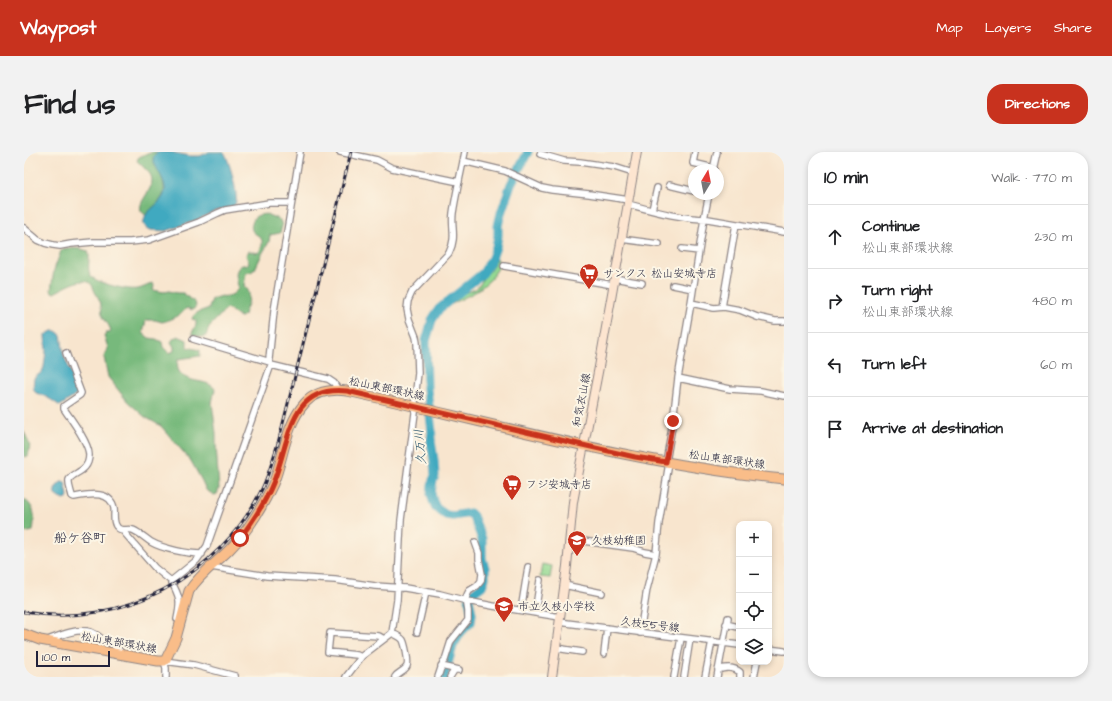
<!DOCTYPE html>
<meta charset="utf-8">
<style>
:root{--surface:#fff;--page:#f2f2f2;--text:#202124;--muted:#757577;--line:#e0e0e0;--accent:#c8321e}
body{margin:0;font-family:"Architects Daughter","Klee One",sans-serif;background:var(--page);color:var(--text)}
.controls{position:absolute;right:12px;bottom:12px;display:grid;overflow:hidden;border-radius:8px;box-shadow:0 2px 6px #0003}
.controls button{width:36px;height:36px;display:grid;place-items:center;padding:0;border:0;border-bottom:1px solid var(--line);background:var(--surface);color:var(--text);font:20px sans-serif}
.compass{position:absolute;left:664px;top:12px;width:36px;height:36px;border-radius:50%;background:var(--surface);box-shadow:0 2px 6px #0003;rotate:10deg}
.scale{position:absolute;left:12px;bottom:10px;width:74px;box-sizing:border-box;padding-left:4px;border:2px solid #22223b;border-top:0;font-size:11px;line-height:14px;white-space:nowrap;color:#22223b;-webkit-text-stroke:3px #fcf5e5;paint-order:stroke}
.stop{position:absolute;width:12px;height:12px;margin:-9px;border:3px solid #c8321e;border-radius:50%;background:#fff}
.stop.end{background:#c8321e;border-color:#fff;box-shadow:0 1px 4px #0008}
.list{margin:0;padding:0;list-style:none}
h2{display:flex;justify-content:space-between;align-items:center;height:52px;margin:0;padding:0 16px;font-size:17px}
h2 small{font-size:13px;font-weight:400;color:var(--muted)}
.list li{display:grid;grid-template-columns:26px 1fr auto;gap:12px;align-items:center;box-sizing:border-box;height:64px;padding:0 16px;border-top:1px solid var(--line)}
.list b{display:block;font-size:15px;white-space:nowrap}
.list p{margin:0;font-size:13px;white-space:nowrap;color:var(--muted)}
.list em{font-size:13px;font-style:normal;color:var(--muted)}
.icon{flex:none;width:22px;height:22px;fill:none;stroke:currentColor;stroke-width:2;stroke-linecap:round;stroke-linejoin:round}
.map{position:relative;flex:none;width:760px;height:525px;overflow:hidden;border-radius:16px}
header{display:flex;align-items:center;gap:24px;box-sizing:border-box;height:56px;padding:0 20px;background:var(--accent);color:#fff}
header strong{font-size:19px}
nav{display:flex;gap:22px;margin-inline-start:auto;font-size:14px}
.intro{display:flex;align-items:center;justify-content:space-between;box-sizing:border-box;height:96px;padding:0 24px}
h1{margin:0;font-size:28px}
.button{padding:10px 18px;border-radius:16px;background:var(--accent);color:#fff;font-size:14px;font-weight:700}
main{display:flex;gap:24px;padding:0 24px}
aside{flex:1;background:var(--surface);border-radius:16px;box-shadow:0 2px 6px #0003}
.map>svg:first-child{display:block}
.green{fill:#94d992;stroke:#5b7e66}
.forest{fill:#77b97c;stroke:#4c6e5c}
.water{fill:#40a9c0;stroke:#31667e}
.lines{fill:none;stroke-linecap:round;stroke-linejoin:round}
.river{stroke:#40a9c0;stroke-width:9}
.street-casing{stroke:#8d8484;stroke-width:8}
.secondary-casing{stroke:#8d8484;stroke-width:10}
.primary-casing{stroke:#8d8484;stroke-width:11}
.street{stroke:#fff;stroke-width:5.5}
.secondary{stroke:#fde5d0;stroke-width:8}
.primary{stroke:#f9bd89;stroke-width:9}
.rail-casing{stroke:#22223b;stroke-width:3}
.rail{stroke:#fcf5e5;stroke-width:1.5;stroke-dasharray:4.5;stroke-linecap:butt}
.route{stroke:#c8321e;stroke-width:5}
.labels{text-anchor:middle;stroke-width:4;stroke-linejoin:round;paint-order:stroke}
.poi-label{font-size:11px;fill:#22223b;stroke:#fcf5e5;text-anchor:start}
.street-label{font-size:11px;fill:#22223b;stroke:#fcf5e5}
.water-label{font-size:12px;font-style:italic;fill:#2e5870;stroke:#fcf5e5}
.quarter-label{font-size:13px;fill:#22223b;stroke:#fcf5e5}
</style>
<header>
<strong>Waypost</strong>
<nav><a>Map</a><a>Layers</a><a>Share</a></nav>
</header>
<div class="intro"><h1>Find us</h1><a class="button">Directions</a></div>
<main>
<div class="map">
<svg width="760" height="525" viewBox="0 0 760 525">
<rect width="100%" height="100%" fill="#fcf5e5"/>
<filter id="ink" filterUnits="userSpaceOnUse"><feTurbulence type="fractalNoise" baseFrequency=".025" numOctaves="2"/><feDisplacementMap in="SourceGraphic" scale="8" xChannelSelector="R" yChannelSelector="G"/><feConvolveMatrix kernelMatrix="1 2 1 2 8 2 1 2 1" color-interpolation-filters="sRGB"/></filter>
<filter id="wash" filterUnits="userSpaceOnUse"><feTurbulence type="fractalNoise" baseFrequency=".012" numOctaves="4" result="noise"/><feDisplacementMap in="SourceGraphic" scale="16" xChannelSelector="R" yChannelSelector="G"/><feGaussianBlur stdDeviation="0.9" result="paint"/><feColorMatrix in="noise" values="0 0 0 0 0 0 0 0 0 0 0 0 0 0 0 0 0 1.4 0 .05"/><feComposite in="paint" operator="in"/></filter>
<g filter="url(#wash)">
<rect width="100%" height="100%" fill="#f8e5ce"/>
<path class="green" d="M473 106 476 113 467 127 453 139 428 152 440 141 452 137 457 131 460 124 466 119Z
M518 412 528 414 526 426 516 425Z"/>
<path class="forest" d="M129 0H133L129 6C134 18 146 35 137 47 133 53 127 58 122 63 104 54 136 37 126 22 123 18 117 13 113 9L114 6C119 2 123 3 129 0Z
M242 62 256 68 258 74 256 81 246 83 245 90 238 102 231 117 227 120 222 121 220 134C230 141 223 153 220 163L218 165C212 165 209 158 202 157L185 175 182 184 178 185 169 183 168 181 172 173V169L168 167C170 160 178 159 185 156L188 147 197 144 203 145 209 142 214 137C214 128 208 119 218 113H222L225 111 222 103 225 99 234 101C236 99 239 93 238 89 236 80 223 84 229 68 232 62 237 63 242 62Z
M44 96 57 97 64 99C67 107 62 117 67 124 72 131 105 139 114 137 119 136 124 133 129 131L130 134 129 138 140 140 145 139 154 141H159L166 147 171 150 172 154 169 158 163 156 154 164 142 169 138 170 131 168H122L119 181 125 186 132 187 138 190 139 195 145 201 150 199V195L147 190 150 186 154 184 163 188V195L176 198V204L154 207C154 210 153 215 154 217 160 233 184 226 191 237L188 251 192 281V293L195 337 193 342 190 343 182 338 178 329 167 309 137 274 121 265 103 249 84 225 80 205 84 196 80 183 82 181H85L87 180C86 172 79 168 78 161 77 159 78 157 77 155 77 150 74 145 71 140 70 138 69 134 67 132 59 123 39 137 30 141L28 140 27 138 30 118 37 99 39 97Z
M0 279C4 291 8 289 4 304L0 305Z
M0 347C12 356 11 365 9 379L0 381Z"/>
<path class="water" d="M133 0H146L166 4H176L185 0H200C205 7 214 41 212 49 212 51 210 54 210 55L191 59 171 69 142 79 127 78 122 76 119 70C120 70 121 65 121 64 127 55 142 48 141 36 140 25 131 17 129 6Z
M28 179H32L37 183 40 204 55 239 54 242 36 254C28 248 22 244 12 241L9 236 10 226 18 220 20 215 22 199 21 183Z
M37 330H41L44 344 43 346C38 348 35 346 31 343 30 336 33 334 37 330Z"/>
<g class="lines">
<path class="river" d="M420 525 429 494 437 480 447 470 448 462 445 447 446 443 458 434 461 426V416L458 407V387L449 364 446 361 429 364 422 363 412 356 409 349 407 342 408 334 409 328 411 324 410 308 407 289 408 280 403 236 402 189 408 168 415 157 459 121 468 106 472 95 474 84V74L477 61 487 32 504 0"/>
</g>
</g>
<g filter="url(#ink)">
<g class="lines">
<g class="street-casing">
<path id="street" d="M276 0 250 159 245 207 247 213 304 227 310 231 314 238
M316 0 353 8 368 16 435 30
M671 0 669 11 690 16
M516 2 540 9 556 10 590 15 609 21
M439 9 481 19 518 36 528 38 565 42 605 48
M689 18 693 0
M645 33 670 39
M604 52C630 59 657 67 684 67L760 80
M628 58 633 36
M0 76 14 88 21 91 29 93 36 94 47 92 69 90H106L125 88 175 70 194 61 201 58 245 51H267
M597 87 635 92
M658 97 675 99
M480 114 589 133
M590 126 618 131
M649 133 669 137
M667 151 690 156 700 155 716 158 733 165 751 169H760
M698 155 712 72
M169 187 246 210
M42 201 57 241 56 243 40 254V257C47 267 65 291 65 303 65 321 48 320 45 328 44 333 47 339 48 344L50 345C63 343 86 337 90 356 91 362 88 371 94 376 98 380 104 376 109 378 116 381 121 386 127 390 139 397 165 402 178 402
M654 226 706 237 737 239 760 244
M642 310 649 269 654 226 667 151 680 67 685 42
M98 378 131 416 147 429
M545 387 609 396 621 400 632 402
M187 415 243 424 311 428 351 434 381 436 416 442 443 449 469 454 536 465
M540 433 578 441
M497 458 504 415
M511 461 516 428
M153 467C157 449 156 445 147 429L173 408 183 394 247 213
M535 470 715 493
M702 472 714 475
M393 480 402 440
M616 481 623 437 632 402 635 371 645 311
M24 488C37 483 53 476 67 480 71 482 75 484 78 487 87 491 93 494 98 502
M532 496 558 500
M745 497 760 499
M580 502 583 476
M337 505 333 503 304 500 306 481 355 484 360 487
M417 514 435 518
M694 518C701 515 710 515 716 520V525
M142 525V516L140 509 170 513 211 524
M322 525 338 504 368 481
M371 525C374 520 381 519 383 514 385 510 381 492 379 488 377 485 372 483 368 481L373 448 377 368 391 261V247L394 221 393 191 392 185 385 167 383 157 384 149 388 140 425 101C433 85 427 76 429 61 432 41 437 20 441 0
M414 525 419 510 421 508 427 489 444 468V459L442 446 443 443 445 439 453 434 457 429 458 422 455 407V401L451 390
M426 525 431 517
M650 525 657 486
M660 525 666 487
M681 525 688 489
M693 525 704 466
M730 525 733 510"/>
</g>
<g class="secondary-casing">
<path id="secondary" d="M528 525 543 414 549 350 575 215 613 0"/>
</g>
<g class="primary-casing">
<path id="primary" d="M0 482 16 488 134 509H140L142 507 152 486 165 439C176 422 192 411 205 398 224 379 238 356 249 332 260 306 261 273 281 251 292 239 308 237 323 239 468 271 612 312 760 327"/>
</g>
<use href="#street" class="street"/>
<use href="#secondary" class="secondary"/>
<use href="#primary" class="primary"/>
<g class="rail-casing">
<path id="rail" d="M0 460C97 477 195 425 238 337 245 322 249 307 254 291 260 268 266 244 272 220 290 147 309 73 327 0"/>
</g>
<use href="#rail" class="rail"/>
</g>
</g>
<g class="lines" filter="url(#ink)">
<path class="route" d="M216 386C229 369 241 351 249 331 266 291 264 232 323 239L554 292 611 305 642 310 649 269"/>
</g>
<defs>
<g id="supermarket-pin" transform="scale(1)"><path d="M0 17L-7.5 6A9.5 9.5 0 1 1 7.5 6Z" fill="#c8321e" stroke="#fcf5e5"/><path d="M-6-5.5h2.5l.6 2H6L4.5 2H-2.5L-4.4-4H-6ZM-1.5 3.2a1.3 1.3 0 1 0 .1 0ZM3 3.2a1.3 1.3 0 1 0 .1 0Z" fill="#fff"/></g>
<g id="school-pin" transform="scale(1)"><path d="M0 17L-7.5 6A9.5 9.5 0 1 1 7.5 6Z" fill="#c8321e" stroke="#fcf5e5"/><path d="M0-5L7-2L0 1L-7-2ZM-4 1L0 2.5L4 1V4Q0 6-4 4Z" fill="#fff"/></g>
</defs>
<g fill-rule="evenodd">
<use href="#supermarket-pin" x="565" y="121"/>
<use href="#supermarket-pin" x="488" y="332"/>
<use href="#school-pin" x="553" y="388"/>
<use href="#school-pin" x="480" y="454"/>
</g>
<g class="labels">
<g class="poi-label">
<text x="579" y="125">サンクス 松山安城寺店</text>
<text x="502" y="336">フジ安城寺店</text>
<text x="567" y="392">久枝幼稚園</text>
<text x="494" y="458">市立久枝小学校</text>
</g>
<g class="street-label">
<text transform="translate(363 236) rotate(12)" y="4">松山東部環状線</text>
<text transform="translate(557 248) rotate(-79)" y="4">和気衣山線</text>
<text transform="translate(703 307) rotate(8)" y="4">松山東部環状線</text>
<text transform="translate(626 472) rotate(7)" y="4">久枝55号線</text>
<text transform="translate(95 490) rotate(10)" y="4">松山東部環状線</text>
</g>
<g class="water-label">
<text transform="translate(396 295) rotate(-95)" y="4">久万川</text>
</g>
<g class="quarter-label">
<text x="56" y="390">船ケ谷町</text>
</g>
</g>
</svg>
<div class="controls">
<button>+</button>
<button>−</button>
<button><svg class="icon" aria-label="locate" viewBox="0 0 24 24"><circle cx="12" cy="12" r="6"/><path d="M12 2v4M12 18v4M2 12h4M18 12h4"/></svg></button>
<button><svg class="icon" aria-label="layers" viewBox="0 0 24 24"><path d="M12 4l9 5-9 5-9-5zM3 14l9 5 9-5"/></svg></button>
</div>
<svg class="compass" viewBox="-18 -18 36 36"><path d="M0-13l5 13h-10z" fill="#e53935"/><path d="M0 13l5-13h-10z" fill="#757577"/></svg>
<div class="scale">100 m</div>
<div class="stop" style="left:216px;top:386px"></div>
<div class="stop end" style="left:649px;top:269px"></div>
</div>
<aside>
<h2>10 min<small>Walk · 770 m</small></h2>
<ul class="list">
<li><svg class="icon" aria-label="ahead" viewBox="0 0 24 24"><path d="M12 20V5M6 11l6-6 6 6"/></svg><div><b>Continue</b><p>松山東部環状線</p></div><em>230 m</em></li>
<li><svg class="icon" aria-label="right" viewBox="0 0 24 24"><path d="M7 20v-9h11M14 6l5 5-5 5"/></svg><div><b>Turn right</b><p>松山東部環状線</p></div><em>480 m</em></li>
<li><svg class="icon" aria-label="left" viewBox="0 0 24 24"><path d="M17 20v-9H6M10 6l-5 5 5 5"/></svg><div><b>Turn left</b></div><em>60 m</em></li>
<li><svg class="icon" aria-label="arrive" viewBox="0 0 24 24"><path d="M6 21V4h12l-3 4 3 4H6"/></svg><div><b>Arrive at destination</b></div></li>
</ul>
</aside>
</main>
